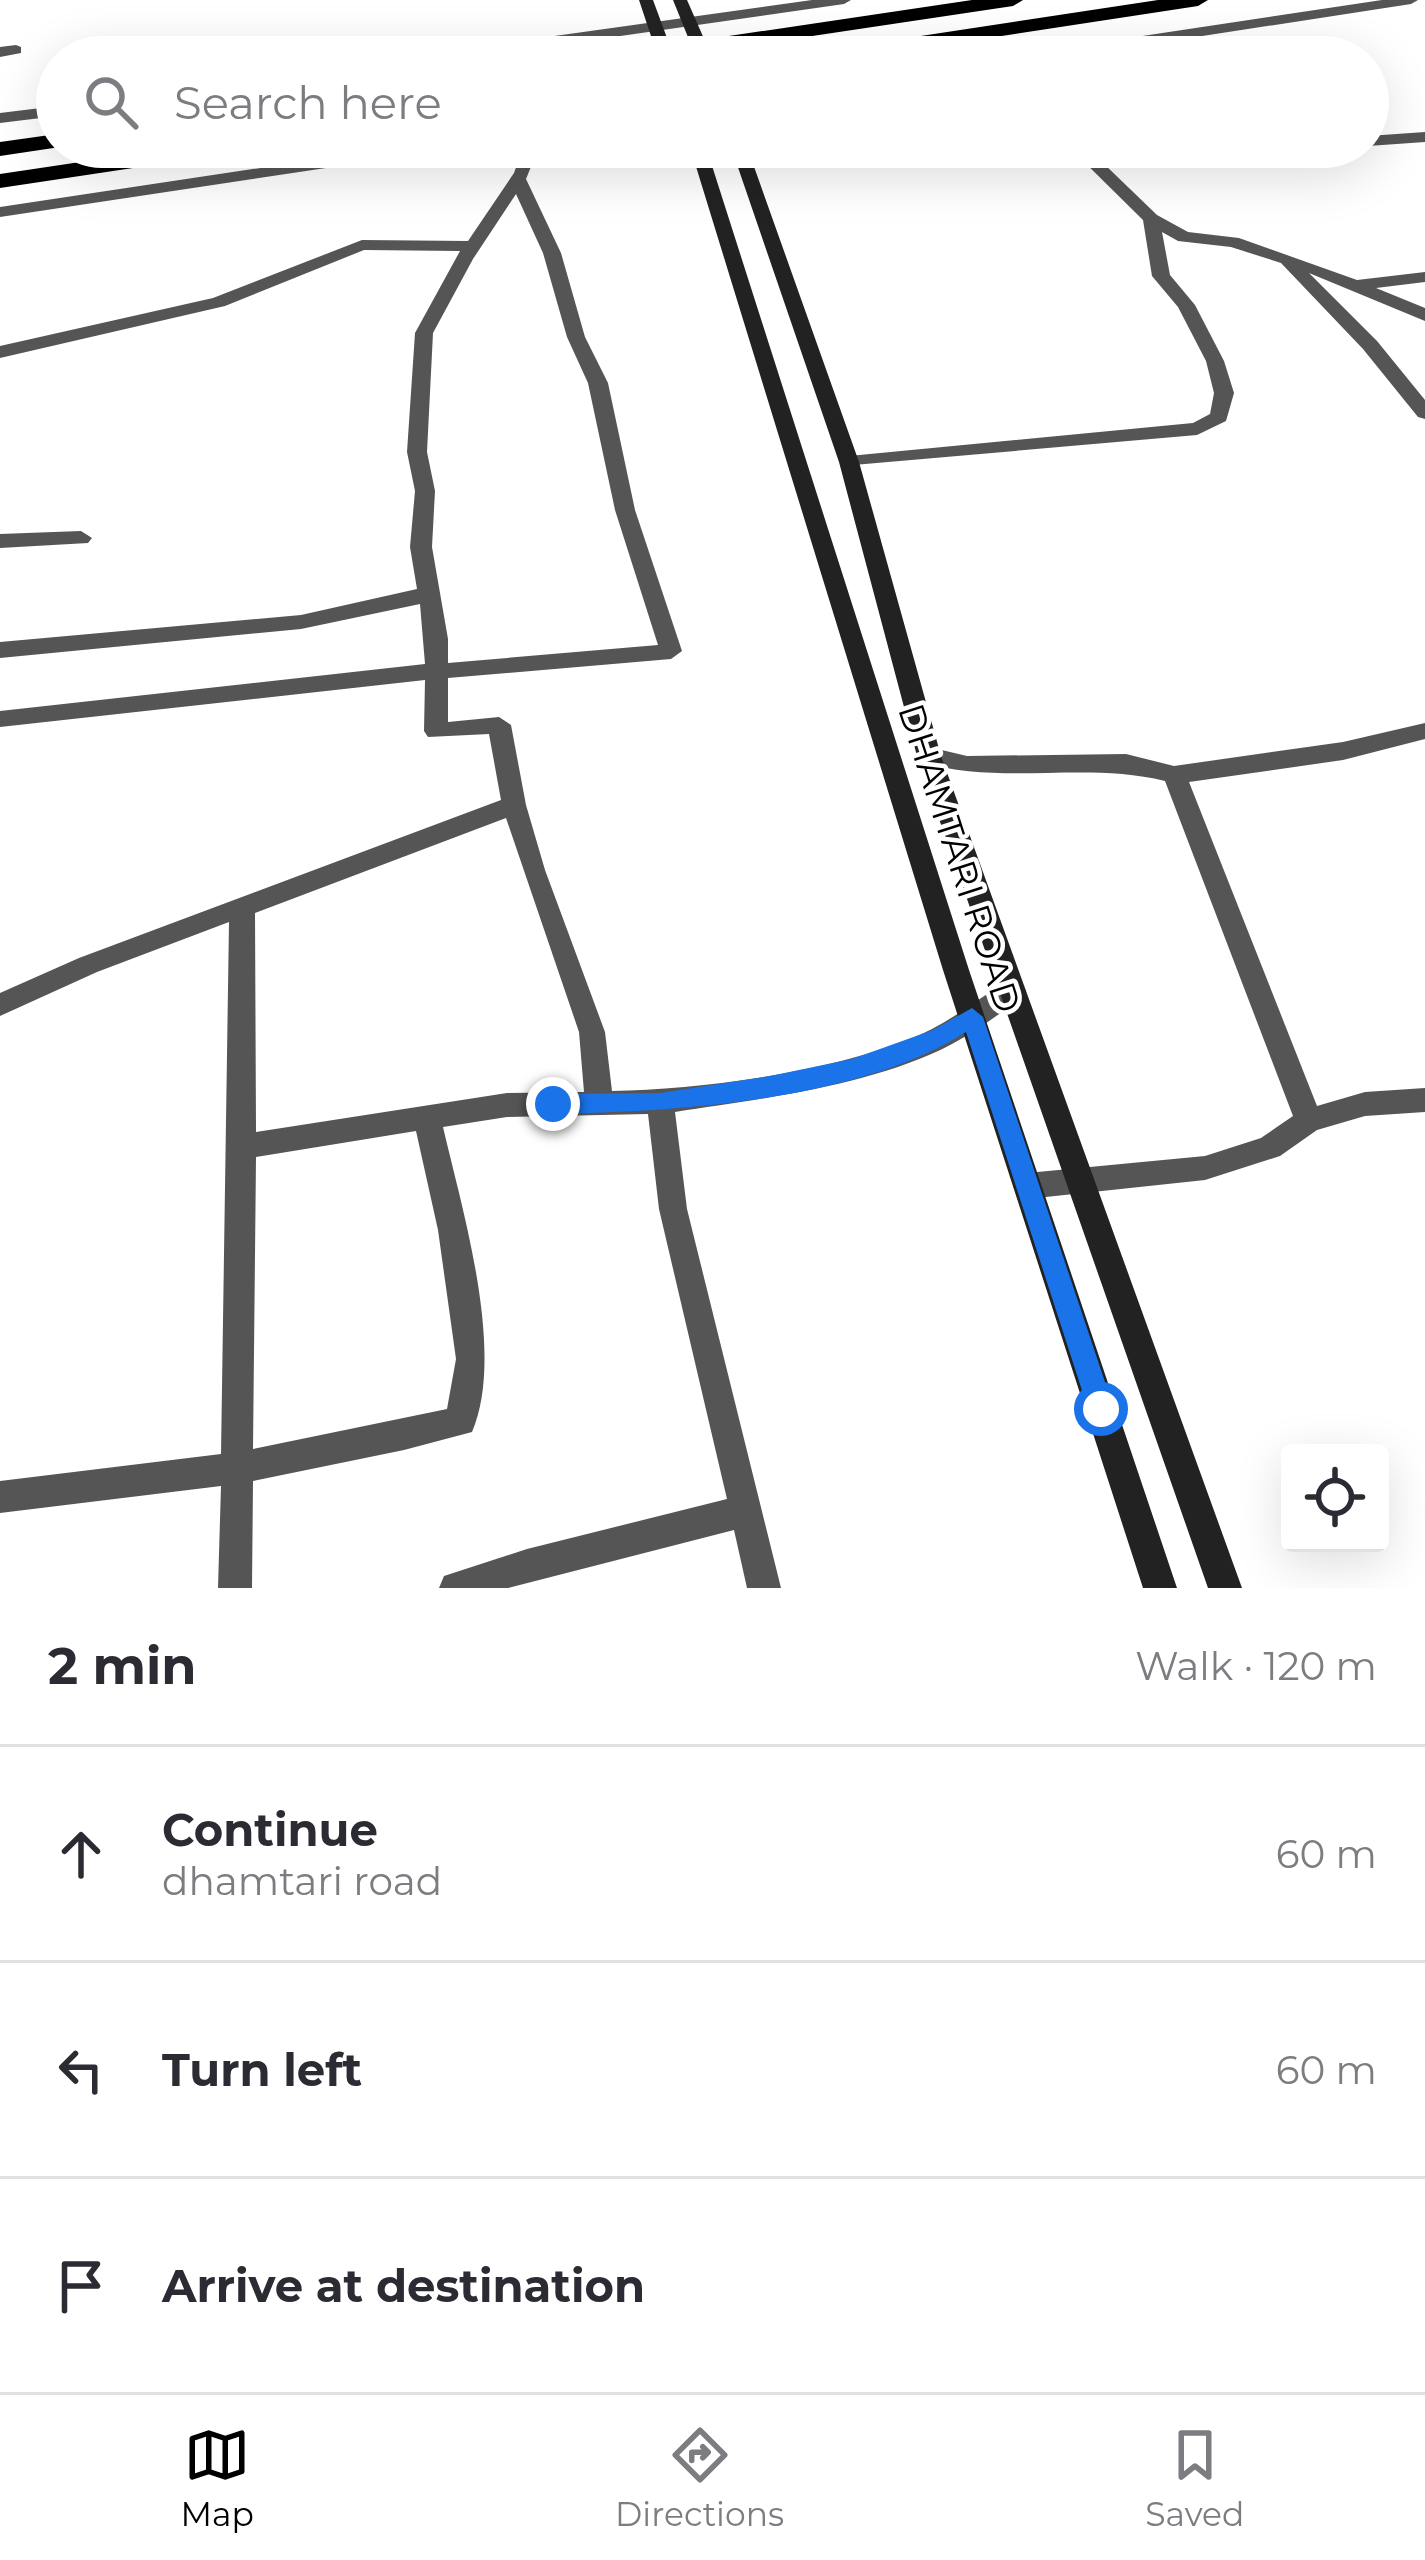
<!DOCTYPE html>
<meta charset="utf-8">
<style>
:root{--surface:#fff;--page:#f2f2f3;--text:#2b2b33;--muted:#7c7c81;--line:#e1e1e2;--accent:#000}
body{margin:0;font-family:Montserrat,sans-serif;background:var(--page);color:var(--text)}
.controls{position:absolute;right:36px;bottom:36px;display:grid;overflow:hidden;border-radius:12px;box-shadow:0 12px 48px #0002}
.controls button{width:108px;height:108px;display:grid;place-items:center;padding:0;border:0;border-bottom:3px solid var(--line);background:var(--surface);color:var(--text);font:60px sans-serif}
.stop{position:absolute;width:36px;height:36px;margin:-27px;border:9px solid #1a73e8;border-radius:50%;background:#fff}
.stop.end{background:#1a73e8;border-color:#fff;box-shadow:0 3px 12px #0008}
.list{margin:0;padding:0;list-style:none}
h2{display:flex;justify-content:space-between;align-items:center;height:156px;margin:0;padding:0 48px;font-size:51px}
h2 small{font-size:39px;font-weight:400;color:var(--muted)}
.list li{display:grid;grid-template-columns:78px 1fr auto;gap:36px;align-items:center;box-sizing:border-box;height:216px;padding:0 48px;border-top:3px solid var(--line)}
.list b{display:block;font-size:45px;white-space:nowrap}
.list p{margin:0;font-size:39px;white-space:nowrap;color:var(--muted)}
.list em{font-size:39px;font-style:normal;color:var(--muted)}
.icon{flex:none;width:66px;height:66px;fill:none;stroke:currentColor;stroke-width:2;stroke-linecap:round;stroke-linejoin:round}
.map{position:relative;flex:none;width:1425px;height:1588px;overflow:hidden}
.search{position:absolute;background:var(--surface);box-shadow:0 12px 48px #0002;left:36px;right:36px;top:36px;height:132px;display:flex;align-items:center;gap:30px;box-sizing:border-box;padding:0 42px;border-radius:66px;color:var(--muted);font-size:45px}
.sheet{height:804px;background:var(--surface)}
nav{display:flex;justify-content:space-around;align-items:center;box-sizing:border-box;height:168px;border-top:3px solid var(--line);background:var(--surface);font-size:33px;color:var(--muted)}
nav a{display:grid;justify-items:center;gap:6px}
nav .on{color:var(--accent)}
.map>svg:first-child{display:block}
.lines{fill:none;stroke-linecap:round;stroke-linejoin:round}
.minor{fill:#555;fill-rule:evenodd}
.tertiary{fill:#555;fill-rule:evenodd}
.secondary{fill:#222;fill-rule:evenodd}
.trunk{fill:#000;fill-rule:evenodd}
.route{fill:#1a73e8}
.labels{text-anchor:middle;stroke-width:9;stroke-linejoin:round;paint-order:stroke}
.street-label{font-size:36px;fill:#000;stroke:#fff}
</style>
<div class="map">
<svg width="1425" height="1588" viewBox="0 0 1425 1588">
<rect width="100%" height="100%" fill="#fff"/>
<g class="lines">
<path class="minor" d="M16 45 21 47V53L0 57V47Z
M1425 132V142L1368 146V136Z
M523 147H539L526 179 561 253 585 337 608 383 635 510 682 651 671 659 448 678V722L499 717 511 725 526 805 545 870 605 1032 612 1091C706 1089 847 1071 932 1029 957 1016 980 998 1004 983L1013 980 1022 983 1026 991 1022 999C999 1013 977 1031 952 1044 875 1085 761 1099 675 1112L687 1209 781 1588H747L734 1530 508 1588H439L444 1576 527 1549 727 1499 659 1209 648 1114 507 1117 443 1127C462 1209 506 1353 472 1432L404 1450 253 1481 252 1588H218L221 1486 0 1513V1481L221 1454 229 922 97 972 0 1016V993L79 958 501 800 489 734 428 737 424 731 425 680 0 727V711L425 664 420 604 301 629 0 658V642L301 615 417 589 410 547 415 491 407 452 415 333 460 251 364 250 225 306 0 358V346L213 298 362 240 468 241 514 173ZM516 194 543 253 567 337 588 383 615 510 658 645 448 663V639L432 547 435 491 427 452 433 333 473 259ZM506 818 579 1032 584 1092 507 1093 256 1132 255 913ZM416 1131 438 1230 456 1359 447 1409 253 1449 256 1157Z
M1069 147H1086L1091 152 1196 147 1188 152 1101 161 1157 215 1188 232 1239 238 1357 280 1425 272V282L1376 288 1425 308V321L1309 273 1377 341 1425 400V419L1418 417 1363 349 1281 263 1231 247 1178 241 1162 232 1170 275 1195 305 1224 361 1234 393 1226 421 1197 435 842 466V458L849 456 1193 423 1210 414 1214 393 1206 361 1178 307 1152 276 1143 220Z
M81 531 92 538 88 543 0 548V534Z
M1425 723V739L1343 760 1189 782 1317 1106 1365 1092 1425 1088V1112L1365 1116 1317 1130 1280 1156 1205 1180 1027 1199 1017 1195 1013 1186 1017 1177 1027 1173 1205 1156 1261 1138 1293 1116 1165 781C1084 761 1001 786 921 762L917 756 921 750 929 747 967 756 1126 754 1174 766 1343 742Z"/>
<path class="tertiary" d="M812 0H851L844 4 473 57H432L440 52Z
M1382 0H1418L1411 4 1066 57H1028L1036 52Z
M57 106V116L0 123V113Z
M400 147H441L433 152 0 217V207Z"/>
<path class="secondary" d="M639 0H653L674 57H658Z
M673 0H687L712 57H696Z
M690 147H706L969 970 1177 1588H1143L943 970Z
M731 147H747L859 462 941 756 1242 1588H1208L917 756 839 462Z"/>
<path class="trunk" d="M972 0H1023L1013 6 671 57H617L628 51Z
M1158 0H1208L1198 6 864 57H811L822 51Z
M57 134 60 147 0 156V142Z
M181 147H237L226 154 0 188V174Z"/>
</g>
<path class="route" d="M972 1008 983 1017 1114 1409 1110 1418 1101 1421 1092 1418 1088 1409 966 1032C860 1100 677 1112 553 1114L542 1104 553 1094 660 1093 770 1076 852 1059 933 1030Z"/>
<g class="labels">
<g class="street-label">
<text transform="translate(960 858) rotate(72)" y="13">DHAMTARI ROAD</text>
</g>
</g>
</svg>
<div class="controls">
<button><svg class="icon" aria-label="locate" viewBox="0 0 24 24"><circle cx="12" cy="12" r="6"/><path d="M12 2v4M12 18v4M2 12h4M18 12h4"/></svg></button>
</div>
<div class="stop" style="left:1101px;top:1409px"></div>
<div class="stop end" style="left:553px;top:1104px"></div>
<div class="search"><svg class="icon" aria-label="search" viewBox="0 0 24 24"><circle cx="10" cy="10" r="6"/><path d="M15 15l6 6"/></svg>Search here</div>
</div>
<section class="sheet">
<h2>2 min<small>Walk · 120 m</small></h2>
<ul class="list">
<li><svg class="icon" aria-label="ahead" viewBox="0 0 24 24"><path d="M12 20V5M6 11l6-6 6 6"/></svg><div><b>Continue</b><p>dhamtari road</p></div><em>60 m</em></li>
<li><svg class="icon" aria-label="left" viewBox="0 0 24 24"><path d="M17 20v-9H6M10 6l-5 5 5 5"/></svg><div><b>Turn left</b></div><em>60 m</em></li>
<li><svg class="icon" aria-label="arrive" viewBox="0 0 24 24"><path d="M6 21V4h12l-3 4 3 4H6"/></svg><div><b>Arrive at destination</b></div></li>
</ul>
</section>
<nav>
<a class="on"><svg class="icon" aria-label="map" viewBox="0 0 24 24"><path d="M3 6l6-2 6 2 6-2v14l-6 2-6-2-6 2zM9 4v14M15 6v14"/></svg>Map</a>
<a><svg class="icon" aria-label="directions" viewBox="0 0 24 24"><path d="M12 3l9 9-9 9-9-9zM9 14v-3h6M13 9l2 2-2 2"/></svg>Directions</a>
<a><svg class="icon" aria-label="saved" viewBox="0 0 24 24"><path d="M7 4h10v16l-5-4-5 4z"/></svg>Saved</a>
</nav>
